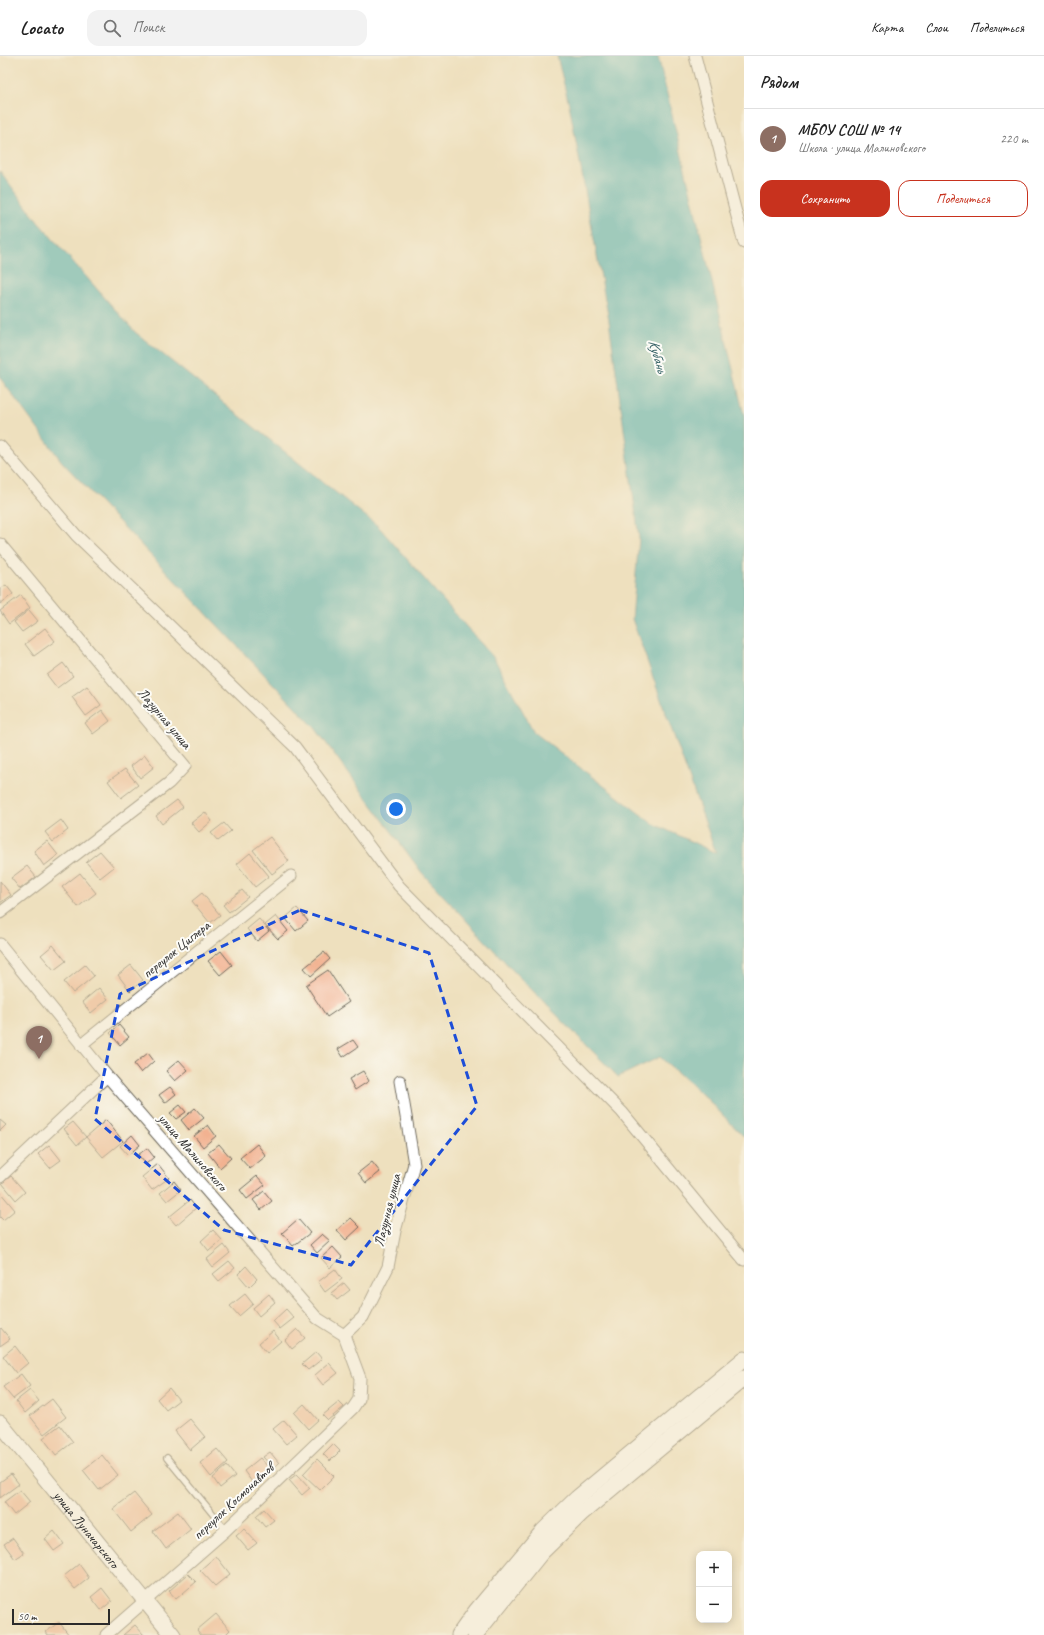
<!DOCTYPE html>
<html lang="ru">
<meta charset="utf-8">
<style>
:root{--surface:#fff;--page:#f2f2f2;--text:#222;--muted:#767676;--line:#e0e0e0;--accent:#c8321e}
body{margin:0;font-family:Caveat,sans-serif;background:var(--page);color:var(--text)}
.controls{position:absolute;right:12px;bottom:12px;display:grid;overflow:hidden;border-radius:8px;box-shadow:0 2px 10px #0003}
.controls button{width:36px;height:36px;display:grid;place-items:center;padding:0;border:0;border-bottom:1px solid var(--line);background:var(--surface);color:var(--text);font:20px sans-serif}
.scale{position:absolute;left:12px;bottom:10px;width:98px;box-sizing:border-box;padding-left:4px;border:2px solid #2b2b2b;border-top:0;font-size:11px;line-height:14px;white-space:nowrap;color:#2b2b2b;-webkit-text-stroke:3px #fdfcf7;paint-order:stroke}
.you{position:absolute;left:396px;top:753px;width:14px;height:14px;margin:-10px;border:3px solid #fff;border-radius:50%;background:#1a73e8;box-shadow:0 0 0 6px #1a73e833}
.badge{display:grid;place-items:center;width:26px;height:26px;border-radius:50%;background:var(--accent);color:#fff;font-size:13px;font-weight:700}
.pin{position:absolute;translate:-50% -33px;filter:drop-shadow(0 1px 2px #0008)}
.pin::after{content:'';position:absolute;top:21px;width:14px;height:12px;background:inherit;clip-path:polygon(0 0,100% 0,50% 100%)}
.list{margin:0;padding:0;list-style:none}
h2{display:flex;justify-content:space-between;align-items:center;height:52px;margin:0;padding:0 16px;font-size:17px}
h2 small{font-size:13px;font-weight:400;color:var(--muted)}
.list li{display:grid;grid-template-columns:26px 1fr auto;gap:12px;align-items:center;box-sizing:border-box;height:60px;padding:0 16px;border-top:1px solid var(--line)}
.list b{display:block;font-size:15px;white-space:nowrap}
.list p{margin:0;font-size:13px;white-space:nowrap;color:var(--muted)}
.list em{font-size:13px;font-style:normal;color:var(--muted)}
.actions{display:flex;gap:8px;padding:12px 16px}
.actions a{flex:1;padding:9px 0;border:1px solid var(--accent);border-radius:12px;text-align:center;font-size:14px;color:var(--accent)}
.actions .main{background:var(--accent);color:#fff}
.icon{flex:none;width:22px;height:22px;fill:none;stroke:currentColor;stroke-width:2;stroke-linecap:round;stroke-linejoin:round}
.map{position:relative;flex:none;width:744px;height:1579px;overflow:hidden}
header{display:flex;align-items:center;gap:24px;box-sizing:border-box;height:56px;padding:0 20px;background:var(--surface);border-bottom:1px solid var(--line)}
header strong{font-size:19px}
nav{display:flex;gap:22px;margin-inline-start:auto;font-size:14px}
.search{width:280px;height:36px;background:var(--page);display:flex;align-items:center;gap:10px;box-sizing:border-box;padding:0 14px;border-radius:12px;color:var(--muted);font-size:15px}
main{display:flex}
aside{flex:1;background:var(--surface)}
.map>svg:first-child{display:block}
.water{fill:#3fafb9;stroke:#356d72}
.building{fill:#f2b291}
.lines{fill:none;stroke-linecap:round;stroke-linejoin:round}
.lane-casing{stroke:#6f6a5e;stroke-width:8}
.street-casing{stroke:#6f6a5e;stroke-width:13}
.secondary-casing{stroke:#6f6a5e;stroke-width:17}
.lane{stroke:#fff;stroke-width:5.5}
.street{stroke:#fff;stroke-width:11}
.secondary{stroke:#fff;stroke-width:15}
.marked{fill:none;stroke:#1d4ed8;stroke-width:3;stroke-dasharray:8 5;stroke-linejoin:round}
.labels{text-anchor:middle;stroke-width:4;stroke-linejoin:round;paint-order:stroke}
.street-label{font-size:14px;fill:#2b2b2b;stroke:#fdfcf7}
.water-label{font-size:15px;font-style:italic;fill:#336064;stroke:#fdfcf7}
</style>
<header>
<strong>Locato</strong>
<div class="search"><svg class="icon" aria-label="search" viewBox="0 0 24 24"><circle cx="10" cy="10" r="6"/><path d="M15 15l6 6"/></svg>Поиск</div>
<nav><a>Карта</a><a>Слои</a><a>Поделиться</a></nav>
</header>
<main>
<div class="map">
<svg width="744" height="1579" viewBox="0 0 744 1579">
<rect width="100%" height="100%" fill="#fdfcf7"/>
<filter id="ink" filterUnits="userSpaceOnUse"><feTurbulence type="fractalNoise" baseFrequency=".025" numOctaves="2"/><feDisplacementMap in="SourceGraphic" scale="8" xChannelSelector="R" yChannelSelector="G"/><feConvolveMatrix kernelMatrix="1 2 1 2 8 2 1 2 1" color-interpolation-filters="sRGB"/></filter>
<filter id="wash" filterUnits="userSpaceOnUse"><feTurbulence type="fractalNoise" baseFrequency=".012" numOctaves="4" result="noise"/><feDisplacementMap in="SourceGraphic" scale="16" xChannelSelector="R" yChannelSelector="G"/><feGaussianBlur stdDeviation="0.9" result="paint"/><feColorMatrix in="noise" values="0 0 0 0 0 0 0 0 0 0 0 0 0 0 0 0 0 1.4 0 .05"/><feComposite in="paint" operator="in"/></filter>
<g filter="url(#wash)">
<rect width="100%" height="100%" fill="#eee0be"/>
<path class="water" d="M557 0H658L744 359V1081L708 1044 660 1001 618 1021 517 919 422 817 315 672 62 406 0 322V115L38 166 135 276 378 470 494 602 534 676 652 767 716 797 632 563 639 482 609 265 570 53Z"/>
<g id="blocks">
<path class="building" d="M6 529 13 538 0 548V533Z
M21 539 30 552 9 568 0 555Z
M29 554 38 565 22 576 14 566Z
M45 572 55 585 34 600 25 588Z
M63 607 73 620 57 632 47 619Z
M87 630 101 649 86 660 72 641Z
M102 654 110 665 93 678 85 667Z
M145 699 154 711 140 722 131 710Z
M125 713 138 729 121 742 108 725Z
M177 744 183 751 162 768 156 760Z
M205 756 212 765 199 776 191 767Z
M61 764 68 774 53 786 45 776Z
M224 767 231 775 218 785 211 777Z
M270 781 289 805 272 818 253 794Z
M47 785 58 799 44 810 34 795Z
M100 795 114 811 100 822 86 806Z
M250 797 269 820 255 831 237 808Z
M27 810 36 821 20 833 11 822Z
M80 817 96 837 78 851 62 831Z
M0 825 11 839 0 847Z
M242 834 248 841 229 856 223 849Z
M202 837 220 859 210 867 192 845Z
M297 852 308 865 296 875 285 862Z
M276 860 288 875 278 883 265 869Z
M259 863 269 875 257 885 247 873Z
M53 889 66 905 54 914 41 899Z
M221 895 232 909 220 919 208 905Z
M324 896 330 903 311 920 304 912Z
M85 909 94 920 73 937 64 926Z
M131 909 143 924 130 935 118 919Z
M328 914 349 946 327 961 306 929Z
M99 932 108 943 91 957 82 946Z
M119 969 129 981 120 989 110 977Z
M353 984 358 991 343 1001 338 993Z
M148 997 154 1005 141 1017 134 1008Z
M179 1004 188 1014 175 1025 166 1015Z
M363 1015 369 1025 355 1034 349 1023Z
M170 1031 176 1038 165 1047 159 1039Z
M180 1049 186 1056 176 1063 170 1057Z
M195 1052 204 1062 189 1074 181 1064Z
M0 1064 6 1069 0 1075Z
M106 1064 123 1085 103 1101 86 1081Z
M73 1066 86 1081 77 1089 64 1073Z
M208 1069 216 1080 203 1091 194 1080Z
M132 1079 140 1089 128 1099 120 1090Z
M219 1088 231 1102 220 1112 208 1097Z
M257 1088 266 1100 250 1113 240 1102Z
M49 1089 61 1104 50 1112 38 1098Z
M147 1092 154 1101 146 1108 138 1099Z
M372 1106 380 1116 366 1127 358 1117Z
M158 1108 169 1122 152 1134 142 1121Z
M11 1120 25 1136 16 1144 2 1127Z
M257 1120 265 1129 247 1143 240 1134Z
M174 1125 181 1134 167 1145 160 1137Z
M264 1135 272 1145 261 1154 253 1144Z
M0 1136 15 1154 3 1164 0 1161Z
M190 1144 196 1152 176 1169 169 1161Z
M351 1162 360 1171 346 1184 337 1174Z
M298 1163 310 1177 293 1190 282 1177Z
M213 1174 222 1184 209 1195 201 1185Z
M322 1178 330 1185 317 1197 310 1189Z
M224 1189 230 1197 213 1211 207 1203Z
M333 1191 342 1201 330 1212 321 1202Z
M229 1205 235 1212 219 1225 213 1218Z
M246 1210 257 1223 249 1231 238 1218Z
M335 1213 342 1223 325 1236 318 1226Z
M344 1227 350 1234 337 1244 331 1237Z
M245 1238 253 1248 239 1260 230 1250Z
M269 1238 275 1246 259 1260 253 1252Z
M286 1253 294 1262 280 1273 273 1265Z
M1 1272 10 1283 0 1290V1273Z
M297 1273 305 1282 292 1293 285 1284Z
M273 1275 281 1285 267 1297 259 1287Z
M15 1290 28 1307 16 1317 3 1300Z
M316 1296 322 1303 308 1314 302 1308Z
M329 1307 338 1317 323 1329 315 1319Z
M21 1318 30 1330 13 1343 3 1331Z
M169 1332 179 1344 166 1354 157 1343Z
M30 1334 39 1345 25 1357 16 1345Z
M52 1343 66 1361 44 1378 30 1360Z
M339 1346 344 1351 328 1364 323 1359Z
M304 1348 318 1364 308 1373 294 1357Z
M190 1363 205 1381 190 1394 175 1375Z
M284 1364 297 1379 286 1388 273 1373Z
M60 1369 73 1386 56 1399 43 1382Z
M333 1388 340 1395 330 1405 323 1398Z
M217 1393 228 1406 211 1421 200 1407Z
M270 1396 279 1407 273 1412 263 1401Z
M102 1399 118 1419 99 1434 83 1414Z
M260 1402 269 1412 252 1426 244 1415Z
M317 1403 334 1420 320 1434 303 1418Z
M227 1410 235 1420 220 1432 213 1422Z
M11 1418 19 1428 0 1442V1426Z
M297 1418 310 1432 302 1439 289 1424Z
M20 1434 30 1446 14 1459 4 1446Z
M134 1437 152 1459 131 1476 113 1453Z
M264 1453 274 1464 265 1471 256 1460Z
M178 1456 191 1473 166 1493 153 1475Z
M244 1473 257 1487 248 1494 236 1480Z
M54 1475 64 1488 54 1495 45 1483Z
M13 1482 24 1497 15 1503 4 1488Z
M216 1500 230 1518 215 1530 200 1514Z
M79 1508 89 1522 75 1533 64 1520Z
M188 1518 196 1526 176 1543 169 1535Z
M102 1532 112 1545 101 1554 91 1541Z
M216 1558 230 1574 225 1579H201L197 1574Z
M59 1566 69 1579H48L46 1576Z
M135 1569 144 1579H123Z"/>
</g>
</g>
<g filter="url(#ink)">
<use href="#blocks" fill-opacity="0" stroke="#6f6a5e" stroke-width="1"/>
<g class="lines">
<g class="lane-casing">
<path id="lane" d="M167 1402 226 1474"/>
</g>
<g class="street-casing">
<path id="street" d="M695 0 744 187
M0 390 76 479 295 691 399 830 622 1056 744 1204
M0 488 185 710 169 727 0 857
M0 888 107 1020 317 1262 344 1279 360 1322 359 1343 353 1352 226 1474 106 1579
M81 989 291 820
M0 1121 107 1020
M344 1279 363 1261 388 1211 395 1175 414 1108 400 1025"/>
</g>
<g class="secondary-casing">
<g id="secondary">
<path id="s1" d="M0 1367 173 1579"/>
<path d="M459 1579 476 1555 543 1475 577 1442 744 1303"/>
<path d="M475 1579 541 1497 582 1457 744 1322"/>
</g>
</g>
<use href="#lane" class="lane"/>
<use href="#street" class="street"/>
<use href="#secondary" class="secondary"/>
</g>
</g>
<path d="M0 0H744V1579H0ZM300 854 429 897 477 1050 351 1209 224 1174 95 1063 120 938Z" fill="#eee0be" fill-opacity=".55" fill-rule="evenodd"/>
<path class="marked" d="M300 854 429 897 477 1050 351 1209 224 1174 95 1063 120 938Z"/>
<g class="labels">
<g class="street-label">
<text transform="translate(165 662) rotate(50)" y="5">Лазурная улица</text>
<text transform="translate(176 893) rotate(-39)" y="5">переулок Циглера</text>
<text transform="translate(193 1096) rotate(49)" y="5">улица Малиновского</text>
<text transform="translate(387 1154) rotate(-76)" y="5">Лазурная улица</text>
<text transform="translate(233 1445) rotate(-43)" y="5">переулок Космонавтов</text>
<text dy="5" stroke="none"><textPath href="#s1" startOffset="137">улица Луначарского</textPath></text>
</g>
<g class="water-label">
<text transform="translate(658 300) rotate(74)" y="5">Кубань</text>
</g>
</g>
</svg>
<div class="controls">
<button>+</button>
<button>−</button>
</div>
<div class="scale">50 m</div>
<div class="you"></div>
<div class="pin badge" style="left:39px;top:1003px;background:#8d6e63">1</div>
</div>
<aside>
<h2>Рядом<small></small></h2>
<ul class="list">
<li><span class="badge" style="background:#8d6e63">1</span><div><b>МБОУ СОШ № 14</b><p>Школа · улица Малиновского</p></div><em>220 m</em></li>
</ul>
<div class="actions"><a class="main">Сохранить</a><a>Поделиться</a></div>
</aside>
</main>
